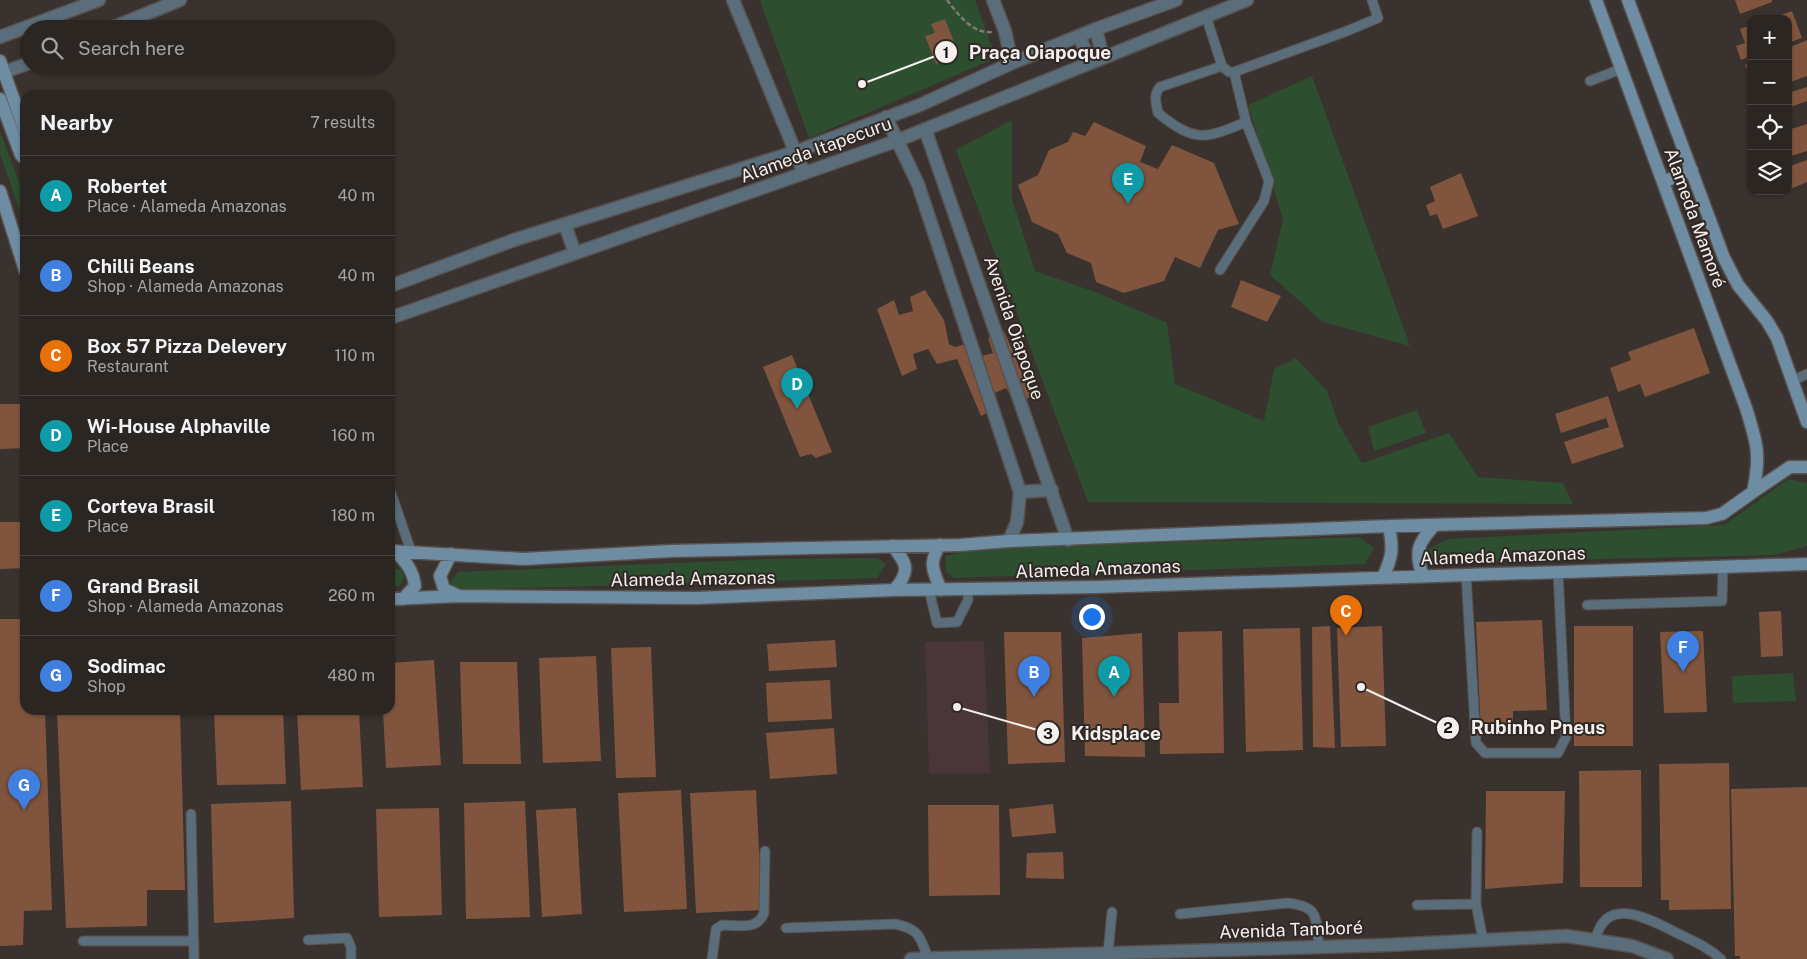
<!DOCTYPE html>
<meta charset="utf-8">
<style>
:root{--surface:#2c2622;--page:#342e2a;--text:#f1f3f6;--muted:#a6a5a5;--line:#484340;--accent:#95b2f1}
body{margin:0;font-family:"Public Sans",sans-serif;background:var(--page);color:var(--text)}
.controls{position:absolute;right:15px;top:15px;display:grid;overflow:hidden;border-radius:10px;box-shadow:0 1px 4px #0004}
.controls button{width:45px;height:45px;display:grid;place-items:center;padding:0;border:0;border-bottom:1px solid var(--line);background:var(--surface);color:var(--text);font:25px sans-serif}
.you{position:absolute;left:1091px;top:616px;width:18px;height:18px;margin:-12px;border:4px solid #fff;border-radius:50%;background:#1a73e8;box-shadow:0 0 0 8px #1a73e833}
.badge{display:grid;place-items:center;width:32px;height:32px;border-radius:50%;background:var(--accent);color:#fff;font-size:16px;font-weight:700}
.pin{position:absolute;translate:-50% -41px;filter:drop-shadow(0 1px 2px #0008)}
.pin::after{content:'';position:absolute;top:26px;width:18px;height:15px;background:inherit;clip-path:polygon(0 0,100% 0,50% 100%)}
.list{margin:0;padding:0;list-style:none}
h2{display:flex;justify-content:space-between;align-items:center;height:65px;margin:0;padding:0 20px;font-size:21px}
h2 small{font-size:16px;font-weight:400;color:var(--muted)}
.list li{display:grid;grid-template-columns:32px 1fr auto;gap:15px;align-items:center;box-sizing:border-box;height:80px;padding:0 20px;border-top:1px solid var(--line)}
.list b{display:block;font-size:19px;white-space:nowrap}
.list p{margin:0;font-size:16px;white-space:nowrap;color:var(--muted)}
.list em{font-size:16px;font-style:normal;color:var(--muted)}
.icon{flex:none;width:28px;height:28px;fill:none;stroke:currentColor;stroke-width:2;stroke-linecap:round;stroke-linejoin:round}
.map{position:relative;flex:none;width:1807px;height:959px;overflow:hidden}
.search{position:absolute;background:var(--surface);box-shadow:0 1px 4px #0004;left:20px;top:20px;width:375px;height:55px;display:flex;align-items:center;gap:12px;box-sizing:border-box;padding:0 18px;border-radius:28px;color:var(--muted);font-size:19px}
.panel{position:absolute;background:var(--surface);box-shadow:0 1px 4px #0004;left:20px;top:90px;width:375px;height:625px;border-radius:15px}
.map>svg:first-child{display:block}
.education{fill:#4a3539}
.green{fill:#2e4e30}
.building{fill:#81553d}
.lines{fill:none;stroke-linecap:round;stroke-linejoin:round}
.service-casing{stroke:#58504d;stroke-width:11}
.minor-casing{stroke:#58504d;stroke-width:15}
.tertiary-casing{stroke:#58504d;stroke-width:15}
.secondary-casing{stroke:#58504d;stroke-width:15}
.path{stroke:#807975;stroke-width:2.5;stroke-dasharray:5 2.5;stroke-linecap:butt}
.service{stroke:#5a6d7b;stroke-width:9}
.minor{stroke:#5a6d7b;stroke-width:12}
.tertiary{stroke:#5a6d7b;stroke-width:12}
.secondary{stroke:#6f8da2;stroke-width:12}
.labels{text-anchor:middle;stroke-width:4;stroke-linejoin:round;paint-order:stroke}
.street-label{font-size:18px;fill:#f5f0ed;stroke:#302825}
.leader{fill:none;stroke:#f5f0ed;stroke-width:2}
.callout-dot{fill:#f5f0ed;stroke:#302825;stroke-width:2}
.mark-label{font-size:15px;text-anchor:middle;font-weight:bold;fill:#111}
.callout-label{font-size:19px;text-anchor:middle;font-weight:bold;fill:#f5f0ed;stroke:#302825;stroke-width:4;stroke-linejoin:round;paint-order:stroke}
</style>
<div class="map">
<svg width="1807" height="959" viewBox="0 0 1807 959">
<rect width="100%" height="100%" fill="#3a322e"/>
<path class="education" d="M984 641 990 773H929L925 642Z"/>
<path class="green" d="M760 0H975L996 58 809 138Z
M1312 76 1410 346 1323 322 1270 275 1283 219 1248 105Z
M1012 120V199L1035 271 1098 293 1167 323 1175 384 1264 421 1274 369 1296 358 1327 391 1339 425 1362 463 1449 433 1478 477 1563 483 1573 504 1088 502 956 150Z
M0 131 25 198V226L0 154Z
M1417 410 1426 433 1374 451 1368 427Z
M1788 479 1807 483V546L1774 555 1434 563 1428 549 1448 539 1724 525Z
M1359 537 1374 548 1365 564 954 578 946 572 945 556 979 548Z
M877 558 886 564 877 578 458 590 447 586 458 572 768 559Z
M390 567 401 570 404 577 399 586H390Z
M1793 673 1796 701 1733 703 1732 676Z"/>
<path class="building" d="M1735 0H1772V2L1740 14Z
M1792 11 1802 38 1788 43V19H1770Z
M945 19 959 55 936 64 925 36 935 33 931 24Z
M1751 25V56L1741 60 1736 46 1745 43 1740 29Z
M1807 40V76L1788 83V48Z
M1751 63V78L1745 65Z
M1807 87V101L1788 108V93Z
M1094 122 1146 146 1140 162 1158 169 1172 145 1214 163 1239 224 1218 230 1200 268 1175 257 1164 281 1124 293 1096 282 1091 263 1067 253 1058 234 1032 222 1018 185 1038 175 1049 150 1068 142 1073 132 1085 136Z
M1807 124V151L1788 157V130Z
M1807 160V182L1788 190V167Z
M1461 173 1478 216 1443 229 1437 214 1430 216 1426 205 1435 201 1430 187Z
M1241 280 1281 296 1267 322 1231 307Z
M925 290 944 320 949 344 955 347 975 341 981 356 993 353 988 338 1004 331 1032 397 1015 402 1006 388 995 393 999 406 981 416 957 359 937 364 928 349 913 354 917 369 902 376 877 309 894 300 899 315 913 311 910 297Z
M1694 328 1710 373 1645 397 1640 384 1618 392 1610 368 1631 360 1628 352Z
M792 355 832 452 816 458 811 454 800 457 763 367Z
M1608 396 1624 447 1572 464 1564 442 1609 427 1606 418 1561 433 1555 414Z
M0 404H25V448L0 449Z
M0 522H25V568L0 569Z
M1781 611 1783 656 1761 657 1759 612Z
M0 619H25V710H45L52 910 24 911 23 945 0 946Z
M1542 620 1547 710 1513 711V735H1481L1476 622Z
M1330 626 1335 748 1313 747 1312 627Z
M1382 626 1386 746 1341 747 1337 628Z
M1574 626H1633V746H1574Z
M1300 628 1303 750 1246 752 1243 629Z
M1222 631 1224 753 1160 754 1159 703H1179L1178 632Z
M1703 631 1707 712 1664 713 1660 632Z
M1004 632H1061L1065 762 1008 764Z
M1142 633 1145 757 1085 756 1082 638Z
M835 640 837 667 769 671 767 644Z
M651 647 656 777 616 778 611 648Z
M596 656 601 761 543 763 539 658Z
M434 660 441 765 386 768 383 710H390V663Z
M460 662H517L521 764H463Z
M830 680 832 719 768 722 766 683Z
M57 710H180L185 890H147V926L66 928Z
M214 710H283L286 784 217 785Z
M297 710H359L363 787 301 790Z
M834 728 837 774 770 779 766 733Z
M1729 763 1731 909 1669 910V900H1661L1659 764Z
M1641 770 1642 887H1580L1579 771Z
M1807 787V959H1740V956H1735L1731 789Z
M681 790 687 909 624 912 618 793Z
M756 790 762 910 696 913 690 793Z
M1486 791H1565L1563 883 1485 889Z
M291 801 294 918 214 923 211 804Z
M525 801 530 917 466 919 464 803Z
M1053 804 1056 833 1012 837 1009 809Z
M928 805H999L1000 895 929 896Z
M439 808 442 915 379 917 376 809Z
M576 808 582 914 542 917 536 810Z
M1063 852 1064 879 1026 878 1027 853Z"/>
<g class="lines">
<g class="service-casing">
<path id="service" d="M1206 16 1222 66 1229 72H1234L1347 31 1378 18 1372 0
M1222 66 1160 87C1153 95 1156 103 1158 113 1195 143 1205 139 1246 122
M1590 81 1621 69
M1220 270 1264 201 1269 181 1246 122 1234 72
M1792 381 1807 374
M390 490 411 551
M1466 574 1476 743 1485 753H1558L1566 737 1558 571
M929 590 937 623 957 622 968 600V590
M1587 605 1722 601 1723 566
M191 814 194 959
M1476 904 1477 832
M1417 905 1476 904 1483 940
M1180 914 1288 903C1321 907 1315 918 1319 947
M786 928 895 924C919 929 920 936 928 958
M1596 938C1607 894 1651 920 1677 933 1693 941 1708 947 1721 959
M308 940 347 938 351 947V959
M83 941H194
M1108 953 1112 912
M712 959 716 929 722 925C738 925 757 931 764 913L765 851"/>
</g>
<g class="minor-casing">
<path id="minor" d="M733 0 804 173
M993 0 1005 31 1012 63
M109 29 180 0
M1096 29 1103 58
M1079 36 1087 54 1086 64
M0 37 99 0
M5 72 29 63
M886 117 918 184 1020 492 1017 522 1009 541
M925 129 1068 540
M565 225 575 253
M390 286 514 240 795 152 920 105 1012 63 1096 29 1176 0
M390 318 896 141 1247 0
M1020 492 1052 490"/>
</g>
<g class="tertiary-casing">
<path id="tertiary" d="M911 959 1388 945 1567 936 1632 946 1667 959"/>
</g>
<g class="secondary-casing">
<path id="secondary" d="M1628 0 1724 258 1738 285 1767 321 1777 338 1807 422
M0 61 25 131
M0 99 21 155 25 159
M1663 182 1692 170
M0 191 25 270
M1753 492 1790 467H1807
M940 545C928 563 933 571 941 590
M893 546C907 564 911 571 894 590
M390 551 523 559 671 551 960 545 1009 541 1389 526 1706 518 1722 514 1753 492C1761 455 1757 443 1746 408L1596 0
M395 551C406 562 413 570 415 586L403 599
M451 554 440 576 444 589 459 596
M1423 576C1414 552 1418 542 1435 525
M1383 577C1393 556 1393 548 1389 526
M390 599 459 596 696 598 894 590 1097 587 1807 564"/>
</g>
<path class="path" d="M947 0C958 14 972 34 992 32"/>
<use href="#service" class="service"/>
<use href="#minor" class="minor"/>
<use href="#tertiary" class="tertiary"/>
<use href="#secondary" class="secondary"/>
</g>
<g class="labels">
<g class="street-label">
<text transform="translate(816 150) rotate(-20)" y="6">Alameda Itapecuru</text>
<text transform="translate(1695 218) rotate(70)" y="6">Alameda Mamoré</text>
<text transform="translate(1014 328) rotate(71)" y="6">Avenida Oiapoque</text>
<text transform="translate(1503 556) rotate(-2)" y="6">Alameda Amazonas</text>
<text transform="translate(1098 569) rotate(-2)" y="6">Alameda Amazonas</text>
<text transform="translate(693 579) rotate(-1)" y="6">Alameda Amazonas</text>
<text transform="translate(1291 930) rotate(-2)" y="6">Avenida Tamboré</text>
</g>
</g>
<path class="leader" d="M862 84L946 52M1361 687L1448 728M957 707L1048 733"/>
<g class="callout-dot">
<circle cx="862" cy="84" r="5"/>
<circle cx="1361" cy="687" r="5"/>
<circle cx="957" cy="707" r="5"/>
<circle cx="946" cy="52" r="12"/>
<circle cx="1448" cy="728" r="12"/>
<circle cx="1048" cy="733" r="12"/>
</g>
<g class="mark-label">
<text x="946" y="58">1</text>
<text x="1448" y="733">2</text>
<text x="1048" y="739">3</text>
</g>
<g class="callout-label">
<text x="1040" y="59">Praça Oiapoque</text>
<text x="1538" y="734">Rubinho Pneus</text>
<text x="1116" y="740">Kidsplace</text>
</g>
</svg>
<div class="controls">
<button>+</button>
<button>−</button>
<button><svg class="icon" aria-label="locate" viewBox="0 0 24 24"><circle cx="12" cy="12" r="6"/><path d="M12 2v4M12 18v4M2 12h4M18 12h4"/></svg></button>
<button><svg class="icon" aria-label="layers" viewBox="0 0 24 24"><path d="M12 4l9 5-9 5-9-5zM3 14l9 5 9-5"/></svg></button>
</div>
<div class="you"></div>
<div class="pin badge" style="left:1114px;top:697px;background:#0f9aa8">A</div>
<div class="pin badge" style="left:1034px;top:697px;background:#3f7fe0">B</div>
<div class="pin badge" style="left:1346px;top:636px;background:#e8710a">C</div>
<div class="pin badge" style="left:797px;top:409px;background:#0f9aa8">D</div>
<div class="pin badge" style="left:1128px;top:204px;background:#0f9aa8">E</div>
<div class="pin badge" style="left:1683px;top:672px;background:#3f7fe0">F</div>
<div class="pin badge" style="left:24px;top:810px;background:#3f7fe0">G</div>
<div class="search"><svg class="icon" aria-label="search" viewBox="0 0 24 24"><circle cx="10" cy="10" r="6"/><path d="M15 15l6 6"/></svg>Search here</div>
<section class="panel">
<h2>Nearby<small>7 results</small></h2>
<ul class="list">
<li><span class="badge" style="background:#0f9aa8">A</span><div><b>Robertet</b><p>Place · Alameda Amazonas</p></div><em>40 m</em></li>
<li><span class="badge" style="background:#3f7fe0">B</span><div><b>Chilli Beans</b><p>Shop · Alameda Amazonas</p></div><em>40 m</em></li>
<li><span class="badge" style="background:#e8710a">C</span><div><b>Box 57 Pizza Delevery</b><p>Restaurant</p></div><em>110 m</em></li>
<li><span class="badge" style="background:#0f9aa8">D</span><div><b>Wi-House Alphaville</b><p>Place</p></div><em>160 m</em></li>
<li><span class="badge" style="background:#0f9aa8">E</span><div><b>Corteva Brasil</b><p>Place</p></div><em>180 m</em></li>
<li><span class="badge" style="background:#3f7fe0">F</span><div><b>Grand Brasil</b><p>Shop · Alameda Amazonas</p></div><em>260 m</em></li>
<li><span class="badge" style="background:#3f7fe0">G</span><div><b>Sodimac</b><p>Shop</p></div><em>480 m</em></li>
</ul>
</section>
</div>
